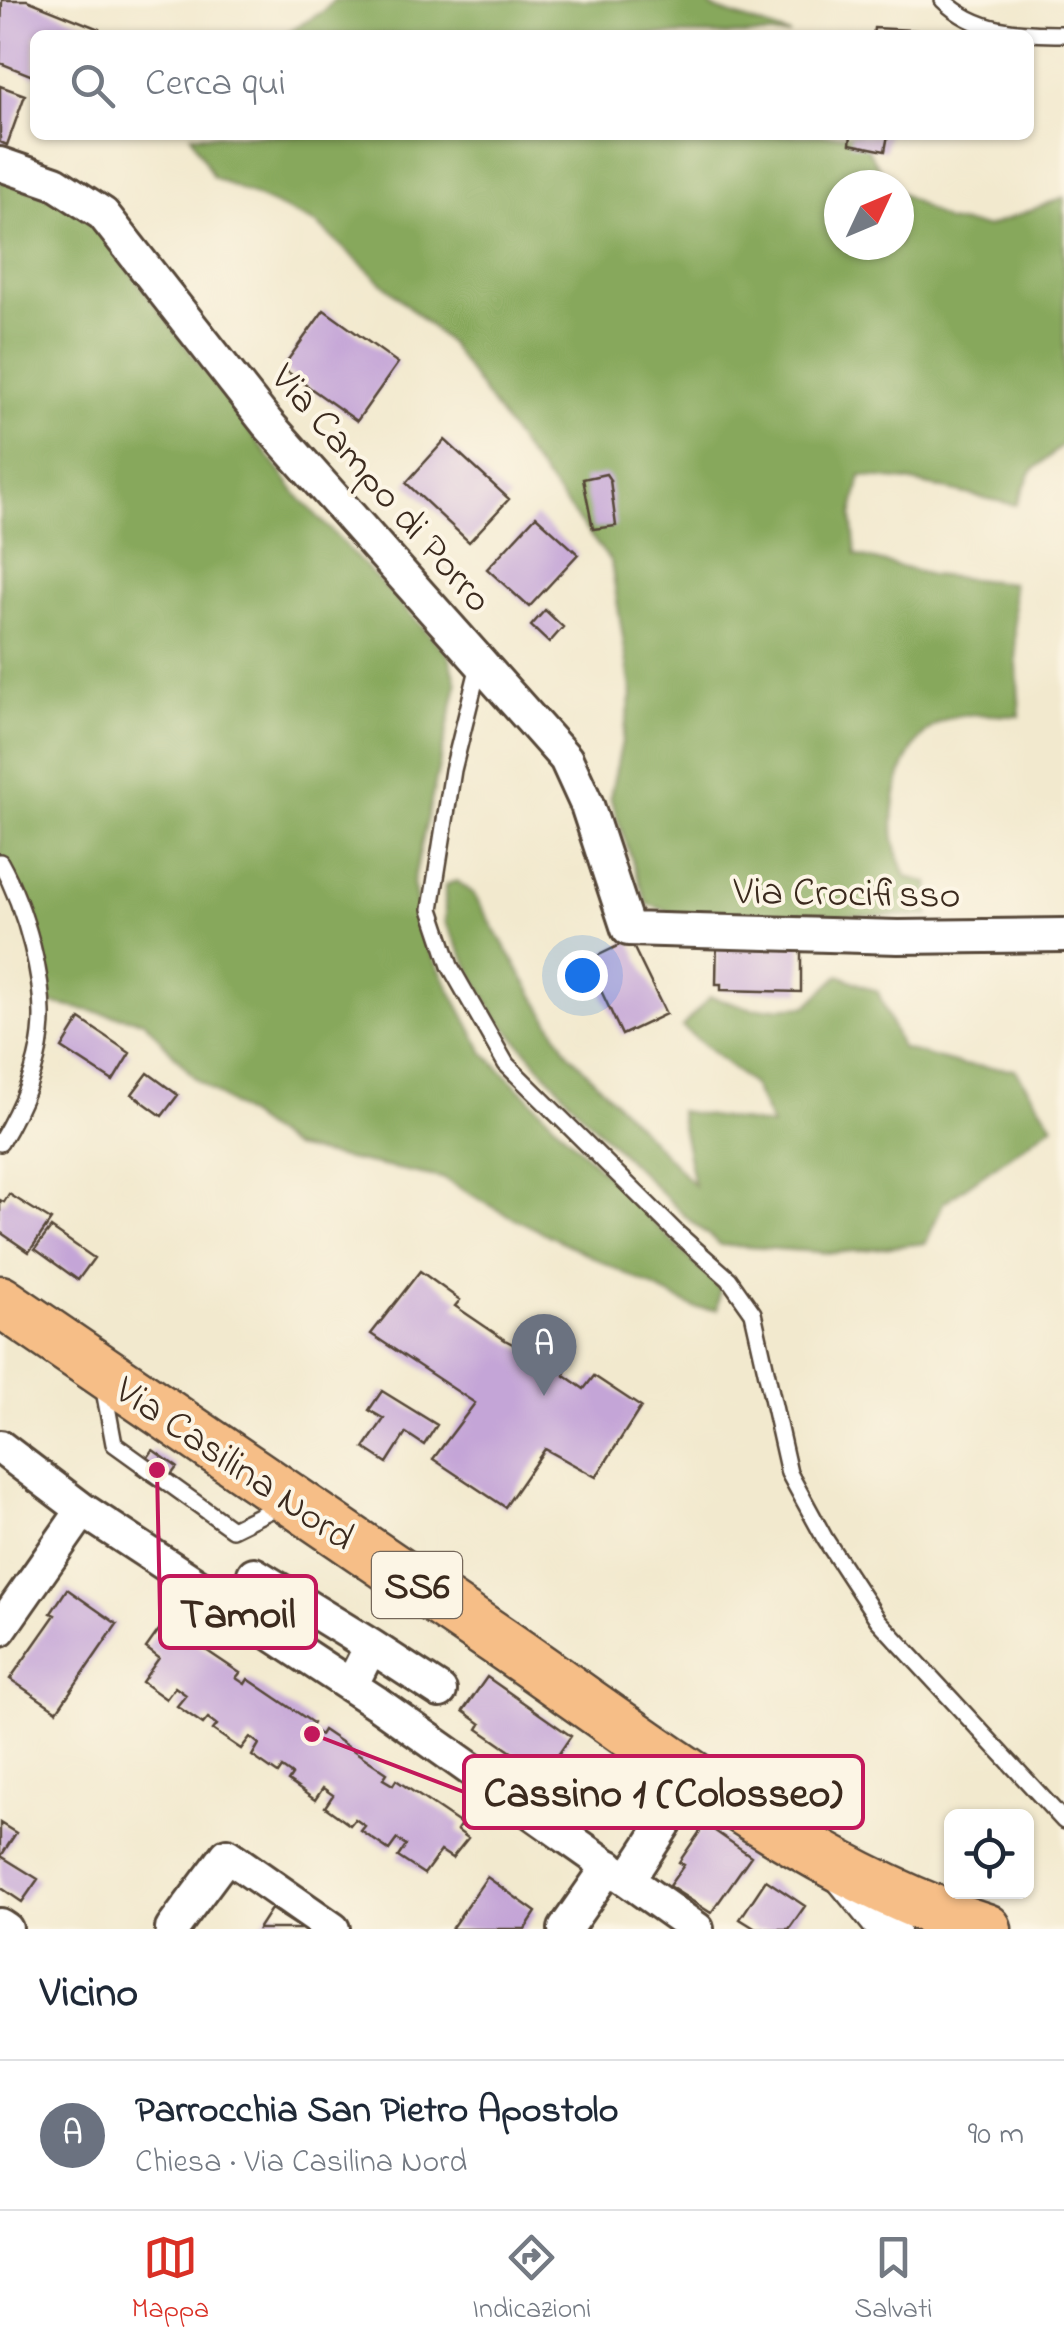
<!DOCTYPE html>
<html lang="it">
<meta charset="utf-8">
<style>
:root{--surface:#fff;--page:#f2f2f3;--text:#1f2937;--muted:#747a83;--line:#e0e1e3;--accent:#d93025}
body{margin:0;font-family:"Indie Flower",sans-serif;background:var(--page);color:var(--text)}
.controls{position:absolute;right:30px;bottom:30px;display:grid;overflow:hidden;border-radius:15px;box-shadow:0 2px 8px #0004}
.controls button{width:90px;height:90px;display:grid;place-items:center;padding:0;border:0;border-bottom:2px solid var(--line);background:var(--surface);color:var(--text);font:50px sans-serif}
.compass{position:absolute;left:824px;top:170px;width:90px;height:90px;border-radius:50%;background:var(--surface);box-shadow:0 2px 8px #0004;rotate:46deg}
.you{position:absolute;left:582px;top:975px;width:35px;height:35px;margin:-25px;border:8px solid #fff;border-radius:50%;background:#1a73e8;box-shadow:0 0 0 15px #1a73e833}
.badge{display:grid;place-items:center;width:65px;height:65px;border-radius:50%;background:var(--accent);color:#fff;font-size:32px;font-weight:700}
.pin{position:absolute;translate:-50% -82px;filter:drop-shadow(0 2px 5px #0008)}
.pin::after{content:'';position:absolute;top:52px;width:35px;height:30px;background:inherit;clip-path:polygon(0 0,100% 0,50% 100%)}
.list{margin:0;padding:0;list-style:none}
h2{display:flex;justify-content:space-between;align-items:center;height:130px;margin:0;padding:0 40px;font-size:42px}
h2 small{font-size:32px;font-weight:400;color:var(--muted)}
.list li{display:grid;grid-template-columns:65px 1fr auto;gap:30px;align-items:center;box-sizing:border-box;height:150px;padding:0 40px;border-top:2px solid var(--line)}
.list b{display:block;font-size:38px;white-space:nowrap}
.list p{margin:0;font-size:32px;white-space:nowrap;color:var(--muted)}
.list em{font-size:32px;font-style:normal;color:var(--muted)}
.icon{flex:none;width:55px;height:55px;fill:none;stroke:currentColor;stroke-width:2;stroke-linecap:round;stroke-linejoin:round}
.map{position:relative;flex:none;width:1064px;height:1929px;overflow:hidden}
.search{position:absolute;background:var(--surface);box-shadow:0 2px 8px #0004;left:30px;right:30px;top:30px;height:110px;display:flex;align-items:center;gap:25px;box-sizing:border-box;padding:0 35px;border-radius:15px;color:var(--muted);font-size:38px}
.sheet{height:280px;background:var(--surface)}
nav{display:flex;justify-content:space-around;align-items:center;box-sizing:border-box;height:140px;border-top:2px solid var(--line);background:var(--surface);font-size:28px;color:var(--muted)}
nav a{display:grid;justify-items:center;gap:5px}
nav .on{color:var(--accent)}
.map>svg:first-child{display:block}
.forest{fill:#87a85c;stroke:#61693d;stroke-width:2.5}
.building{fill:#c4a5d7}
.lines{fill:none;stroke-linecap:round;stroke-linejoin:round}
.service-casing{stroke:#564738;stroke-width:20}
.minor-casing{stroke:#564738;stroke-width:38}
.tertiary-casing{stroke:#564738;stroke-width:45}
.primary-casing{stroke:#564738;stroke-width:55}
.service{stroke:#fff;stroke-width:15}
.minor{stroke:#fff;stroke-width:32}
.tertiary{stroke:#fff;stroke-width:40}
.primary{stroke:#f6be87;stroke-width:50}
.labels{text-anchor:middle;stroke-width:8;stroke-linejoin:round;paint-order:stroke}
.shield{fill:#fcf5e5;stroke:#75675a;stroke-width:2.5}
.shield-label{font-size:38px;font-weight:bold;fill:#3b2a1e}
.street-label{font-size:40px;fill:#3b2a1e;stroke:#fcf5e5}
.leader{fill:none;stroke:#c2185b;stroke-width:4}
.callout-dot{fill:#c2185b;stroke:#fcf5e5;stroke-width:4}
.callout{fill:#fcf5e5;stroke:#c2185b;stroke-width:4}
.callout-label{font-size:42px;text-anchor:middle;font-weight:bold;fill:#3b2a1e}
</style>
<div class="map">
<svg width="1064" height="1929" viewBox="0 0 1064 1929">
<rect width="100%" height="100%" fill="#fcf5e5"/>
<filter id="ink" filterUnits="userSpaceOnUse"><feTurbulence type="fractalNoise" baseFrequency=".01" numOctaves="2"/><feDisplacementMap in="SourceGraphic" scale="20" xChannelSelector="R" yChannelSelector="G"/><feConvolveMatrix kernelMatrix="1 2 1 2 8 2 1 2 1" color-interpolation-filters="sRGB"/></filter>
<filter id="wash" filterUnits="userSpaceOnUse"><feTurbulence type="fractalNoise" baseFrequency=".0048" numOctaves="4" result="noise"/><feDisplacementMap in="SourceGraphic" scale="40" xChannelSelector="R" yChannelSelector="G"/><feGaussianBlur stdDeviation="2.25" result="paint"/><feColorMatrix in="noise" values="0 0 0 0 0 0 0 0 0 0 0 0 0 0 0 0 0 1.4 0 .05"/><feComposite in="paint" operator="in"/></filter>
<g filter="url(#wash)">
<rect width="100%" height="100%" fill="#f2e9ce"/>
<path class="forest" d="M334 0H708L712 8 790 35H283L324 11Z
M191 135H859L889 185H839V245H899V192L946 221 987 227 1064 197V444L1031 472 1016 505 908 481 861 476 852 516 856 555 930 575 1012 583 1020 716C1001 716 976 712 957 716 906 727 889 795 894 839 896 852 902 865 906 877L929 883V916L680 915 647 904 610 797 632 695 611 562 528 456 449 343 317 224 213 177Z
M0 179 66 202 96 226 299 497 449 655 457 684 413 883 425 942 484 1053 720 1289 717 1310 695 1308 502 1212 442 1178 292 1148 195 1078 144 1021 44 1002 35 916 0 855Z
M457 881 473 893 567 1051 694 1185 679 1111 772 1126 753 1085 682 1027 710 997 753 1009 807 1006 839 975 878 992 901 1048 962 1065 1015 1069 1053 1125 943 1203 926 1243 833 1253 721 1245 687 1218 582 1114 494 1014 445 922V885Z"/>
<g id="blocks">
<path class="building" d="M2 0H27L99 29 97 35H35V77L0 63Z
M874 28 953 32V35H873Z
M0 86 25 95 7 145 0 142Z
M851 135H888L885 151 850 144Z
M324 310 398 363 357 421 282 368Z
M445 440 509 499 469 542 406 483Z
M606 474 610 480 616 526 593 529 583 479Z
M536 516 578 554 529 607 487 569Z
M545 610 563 627 549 643 531 626Z
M717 933 801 935V992L721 990V984H716Z
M630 940 666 1014 622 1035 587 961Z
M80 1019 130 1053 113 1081 62 1048Z
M148 1073 178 1095 162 1116 132 1094Z
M9 1194 51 1220 29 1252 0 1232V1200L4 1202Z
M51 1228 94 1258 78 1280 35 1249Z
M420 1271 460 1300 455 1306 505 1340 534 1355 541 1350 561 1352 567 1366 564 1375 584 1389 594 1376 641 1407 596 1477 545 1449 505 1507 433 1459 475 1403 371 1334Z
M382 1391 437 1425 424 1445 406 1433 387 1463 364 1448 384 1419 369 1410Z
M153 1450 177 1467 161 1489 137 1473Z
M67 1589 117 1624 57 1711 10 1679 55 1615 51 1613Z
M161 1627 172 1635 176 1630 240 1673 236 1678 245 1684 248 1679 313 1723 310 1728 320 1735 323 1730 387 1773 383 1779 393 1785 396 1780 461 1824 457 1830 468 1838 452 1858 441 1851 424 1874 398 1857 406 1845 397 1839 389 1850 361 1831 365 1826 355 1819 350 1825 325 1807 333 1795 323 1788 315 1800 288 1781 292 1775 282 1768 278 1774 252 1756 259 1744 250 1737 241 1749 213 1730 217 1725 208 1718 203 1724 177 1706 186 1695 175 1687 166 1699 142 1682 159 1658 146 1648Z
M487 1677 571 1736 547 1771 526 1756 523 1760 478 1729 481 1724 463 1711Z
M0 1823 16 1833 1 1856 38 1879 22 1902 0 1887Z
M705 1824 751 1856 711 1913 669 1886 684 1865 679 1862Z
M487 1877 536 1912 525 1929H451Z
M766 1880 805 1906 789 1929H756L740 1919Z
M271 1909 302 1929H258Z"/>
</g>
</g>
<g filter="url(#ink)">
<use href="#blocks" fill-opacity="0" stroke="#564738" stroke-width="2.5"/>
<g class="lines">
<g class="service-casing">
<path id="service" d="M943 0C976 33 1020 34 1064 34
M479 665 453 770 431 909 450 966 506 1064 678 1234 729 1279 753 1313 789 1473 825 1539 878 1620 1064 1821
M0 862C25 907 47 983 41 1034 37 1072 19 1111 0 1143
M103 1385 114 1444 232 1529 283 1504"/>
</g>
<g class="minor-casing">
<path id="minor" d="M0 164 55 183 103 214 267 423 566 759 587 805 628 929 898 937 1064 935
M0 1447 83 1510 377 1703 697 1929
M254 1574 371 1646 351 1686
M0 1629 83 1510
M371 1646 440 1691
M628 1880 695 1777
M0 1925 6 1929
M172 1929 227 1855 333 1929
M565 1929 609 1866"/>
</g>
<g class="tertiary-casing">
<path id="tertiary" d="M839 1868 889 1929"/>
</g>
<g class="primary-casing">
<path id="primary" d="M0 1301C168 1417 338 1530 506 1646 652 1747 816 1876 986 1929"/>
</g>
<use href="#service" class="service"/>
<use href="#minor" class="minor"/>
<use href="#tertiary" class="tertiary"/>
<use href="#primary" class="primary"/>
</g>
</g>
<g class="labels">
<rect class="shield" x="372" y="1552" width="90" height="66" rx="8"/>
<g class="shield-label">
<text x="417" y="1598">SS6</text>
</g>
<g class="street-label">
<text transform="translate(383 487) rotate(49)" y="14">Via Campo di Porro</text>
<text transform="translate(847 891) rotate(1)" y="14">Via Crocifisso</text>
<text transform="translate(236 1462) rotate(34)" y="14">Via Casilina Nord</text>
</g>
</g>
<path class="leader" d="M157 1470L160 1612M312 1734L464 1792"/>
<g class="callout-dot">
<circle cx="157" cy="1470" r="10"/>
<circle cx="312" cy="1734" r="10"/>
</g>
<g class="callout">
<rect x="160" y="1576" width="156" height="72" rx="10"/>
<rect x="464" y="1756" width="399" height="72" rx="10"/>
</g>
<g class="callout-label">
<text x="238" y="1627">Tamoil</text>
<text x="663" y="1806">Cassino 1 (Colosseo)</text>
</g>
</svg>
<div class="controls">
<button><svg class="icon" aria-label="locate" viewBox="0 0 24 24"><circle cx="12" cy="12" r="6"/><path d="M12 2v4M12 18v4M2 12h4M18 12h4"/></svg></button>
</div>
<svg class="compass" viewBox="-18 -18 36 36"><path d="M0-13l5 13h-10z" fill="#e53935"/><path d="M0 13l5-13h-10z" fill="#747a83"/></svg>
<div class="you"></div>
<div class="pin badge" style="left:544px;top:1396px;background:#6b7280">A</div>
<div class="search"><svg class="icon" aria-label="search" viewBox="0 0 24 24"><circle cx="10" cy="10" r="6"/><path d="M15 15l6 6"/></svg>Cerca qui</div>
</div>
<section class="sheet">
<h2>Vicino<small></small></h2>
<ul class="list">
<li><span class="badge" style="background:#6b7280">A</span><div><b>Parrocchia San Pietro Apostolo</b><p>Chiesa · Via Casilina Nord</p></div><em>90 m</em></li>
</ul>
</section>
<nav>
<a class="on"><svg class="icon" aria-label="map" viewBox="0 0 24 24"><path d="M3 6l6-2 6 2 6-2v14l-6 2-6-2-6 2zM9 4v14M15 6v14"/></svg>Mappa</a>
<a><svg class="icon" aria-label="directions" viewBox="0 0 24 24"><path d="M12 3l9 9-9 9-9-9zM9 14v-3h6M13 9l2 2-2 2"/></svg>Indicazioni</a>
<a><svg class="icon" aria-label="saved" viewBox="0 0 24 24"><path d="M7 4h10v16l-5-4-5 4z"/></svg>Salvati</a>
</nav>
